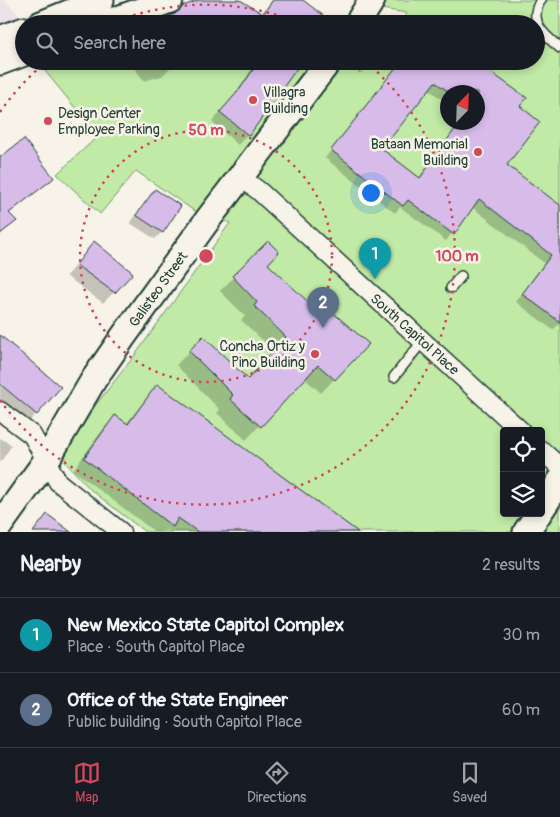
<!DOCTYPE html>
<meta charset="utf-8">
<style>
:root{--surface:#171b24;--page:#242831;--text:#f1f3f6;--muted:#9ea1a6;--line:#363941;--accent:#d1495b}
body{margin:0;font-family:Pangolin,sans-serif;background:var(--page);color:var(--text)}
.controls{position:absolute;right:15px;bottom:15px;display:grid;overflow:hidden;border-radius:5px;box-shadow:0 2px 8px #0003}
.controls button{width:45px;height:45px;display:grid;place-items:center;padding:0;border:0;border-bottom:1px solid var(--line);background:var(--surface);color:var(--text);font:25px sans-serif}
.compass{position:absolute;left:440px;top:85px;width:45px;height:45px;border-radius:50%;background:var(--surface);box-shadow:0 2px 8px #0003;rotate:23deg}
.you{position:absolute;left:370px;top:192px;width:18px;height:18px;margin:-12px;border:4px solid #fff;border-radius:50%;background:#1a73e8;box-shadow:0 0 0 8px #1a73e833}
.badge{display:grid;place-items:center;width:32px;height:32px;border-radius:50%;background:var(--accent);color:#fff;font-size:16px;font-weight:700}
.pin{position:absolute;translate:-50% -41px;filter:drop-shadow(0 1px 2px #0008)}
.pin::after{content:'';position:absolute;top:26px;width:18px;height:15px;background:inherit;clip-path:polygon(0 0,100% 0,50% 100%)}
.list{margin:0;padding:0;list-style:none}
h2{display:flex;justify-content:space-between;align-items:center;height:65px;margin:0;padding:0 20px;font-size:21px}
h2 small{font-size:16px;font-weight:400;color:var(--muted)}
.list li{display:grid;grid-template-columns:32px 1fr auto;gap:15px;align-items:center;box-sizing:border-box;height:75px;padding:0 20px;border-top:1px solid var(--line)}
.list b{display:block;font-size:19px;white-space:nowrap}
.list p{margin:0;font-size:16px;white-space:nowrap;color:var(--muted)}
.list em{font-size:16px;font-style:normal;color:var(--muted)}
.icon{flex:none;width:28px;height:28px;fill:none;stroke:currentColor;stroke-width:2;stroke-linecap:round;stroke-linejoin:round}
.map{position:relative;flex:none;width:560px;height:532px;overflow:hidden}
.search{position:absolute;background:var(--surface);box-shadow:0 2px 8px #0003;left:15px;right:15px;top:15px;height:55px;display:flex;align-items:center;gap:12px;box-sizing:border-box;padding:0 18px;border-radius:28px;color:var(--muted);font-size:19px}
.sheet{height:215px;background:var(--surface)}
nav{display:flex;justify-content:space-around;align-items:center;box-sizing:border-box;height:70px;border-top:1px solid var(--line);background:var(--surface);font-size:14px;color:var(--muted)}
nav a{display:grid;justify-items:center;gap:2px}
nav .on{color:var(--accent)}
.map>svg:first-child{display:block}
.built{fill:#ede2e9}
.green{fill:#c0eaa6;stroke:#70946d;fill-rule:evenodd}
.shadow{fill:#0003;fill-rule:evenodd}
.building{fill:#d7bcea;stroke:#1f3d34;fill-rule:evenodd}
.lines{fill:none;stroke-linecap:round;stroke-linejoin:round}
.lane-casing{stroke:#1f3d34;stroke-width:12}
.street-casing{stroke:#1f3d34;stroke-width:21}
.secondary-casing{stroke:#1f3d34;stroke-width:29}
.lane{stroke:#f7f3e8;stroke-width:9}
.street{stroke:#f7f3e8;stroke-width:18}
.secondary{stroke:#f7f3e8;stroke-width:25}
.ring{fill:none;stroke:#d1495b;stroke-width:2.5;stroke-dasharray:2.5 5}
.poi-dot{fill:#d1495b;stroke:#f7f3e8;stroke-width:2}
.labels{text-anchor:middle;stroke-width:5;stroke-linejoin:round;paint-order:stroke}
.poi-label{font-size:14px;fill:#1f3d34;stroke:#f7f3e8;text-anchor:start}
.street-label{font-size:14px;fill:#1f3d34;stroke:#f7f3e8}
.centre{fill:#d1495b;stroke:#f7f3e8;stroke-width:2.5}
.ring-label{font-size:15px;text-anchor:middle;font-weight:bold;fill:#d1495b;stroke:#f7f3e8;stroke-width:5;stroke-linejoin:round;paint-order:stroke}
</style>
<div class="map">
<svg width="560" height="532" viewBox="0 0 560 532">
<rect width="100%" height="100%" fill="#f7f3e8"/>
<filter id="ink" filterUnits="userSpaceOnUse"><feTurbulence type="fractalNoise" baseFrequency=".02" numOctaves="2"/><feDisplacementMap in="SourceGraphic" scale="10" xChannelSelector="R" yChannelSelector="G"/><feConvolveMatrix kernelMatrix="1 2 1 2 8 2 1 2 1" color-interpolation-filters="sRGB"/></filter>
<g filter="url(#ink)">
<path class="built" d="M0 0H5L25 21 0 31Z"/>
<path class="green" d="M382 0H560V532H145L91 490 65 462 66 451 91 411 135 355 230 223 193 210 136 171 100 214 57 174 98 136 37 61H345L360 73 370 61H536V24H399L407 13 382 9ZM448 92H478V122H448ZM504 431H541V513H504Z"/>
<path class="shadow" d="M203 0H239L261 14 272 0H301L324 24 176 15Z
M129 61H189L170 68 162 76 144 81Z
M253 61H299L267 111 238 145 212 122 231 100 256 63Z
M401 61 525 98 480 146 560 206V323L553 330 516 302 544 263 472 207 446 241 400 207 395 213 325 158ZM428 89 448 104V92H478V122H460L418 179 380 150Z
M0 159 52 178 8 214 15 221 0 235Z
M155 191 162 232 155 239 130 223Z
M94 243 114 292 103 303 66 276Z
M268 243 266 264 323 317 367 344 321 393 304 378 246 440 217 413 220 410 176 365 203 338 247 380 274 351 241 320 245 316 220 291Z
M0 337 36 414 22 429 0 410Z
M157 385 356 532H171L168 530 155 532 73 470 104 428 115 417 126 424Z
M0 438 12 445 0 463Z"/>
<path class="building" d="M199 0H240L263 14 273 0H303L334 24H147L175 14 183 6Z
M259 61H302L249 136 220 112 240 89Z
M401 61H475L527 98 520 106 540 122 507 165 560 205V322L522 294 551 255 479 199 454 235 408 200 403 206 331 150ZM435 82 449 92H478V122H460L420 178 382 149Z
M24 139 54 178 9 213 17 221 0 234V157Z
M155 189 181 206 163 233 136 215Z
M94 241 133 273 115 293 76 265Z
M268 241 279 252 268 264 323 316 329 309 369 344 335 380 318 365 261 427 230 399 233 395 189 351 203 336 248 379 286 337 254 306 257 302 232 276Z
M0 335 61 387 37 415 0 384Z
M157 384 237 443 358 532H198L178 518 173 527 84 458 115 415 128 424Z
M47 514 71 532H33Z"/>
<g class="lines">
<g class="lane-casing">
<path id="lane" d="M541 0C527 21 544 35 560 48
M451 288 461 276
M394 377 422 342"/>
</g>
<g class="street-casing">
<path id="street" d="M242 178 259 191 521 431
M0 411 32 435 58 482 121 532
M541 450 560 467"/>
</g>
<g class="secondary-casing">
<path id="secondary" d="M41 24 101 0
M104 24 170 0
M357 24 372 0
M0 39 24 30
M0 62 24 53
M541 510 560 481
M0 525 46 461 94 379 123 337 209 218 329 61
M526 532 539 513"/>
</g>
<use href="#lane" class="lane"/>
<use href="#street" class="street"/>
<use href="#secondary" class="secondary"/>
</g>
</g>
<g class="ring">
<circle cx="206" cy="256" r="126"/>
<path d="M0 112A251 251 0 0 1 46 62M112 23A251 251 0 0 1 300 23M366 62A251 251 0 1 1 0 400"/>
</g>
<g class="poi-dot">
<circle cx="253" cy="100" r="5"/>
<circle cx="48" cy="121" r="5"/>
<circle cx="478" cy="152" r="5"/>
<circle cx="315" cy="354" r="5"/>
</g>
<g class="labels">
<g class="poi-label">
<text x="263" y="97">Villagra<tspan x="263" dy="16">Building</tspan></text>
<text x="58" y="118">Design Center<tspan x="58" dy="16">Employee Parking</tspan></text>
<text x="468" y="149" text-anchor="end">Bataan Memorial<tspan x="468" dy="16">Building</tspan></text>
<text x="305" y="351" text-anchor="end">Concha Ortiz y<tspan x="305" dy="16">Pino Building</tspan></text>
</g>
<g class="street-label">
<text transform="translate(158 289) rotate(-54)" y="5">Galisteo Street</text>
<text transform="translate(415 334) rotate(42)" y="5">South Capitol Place</text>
</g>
</g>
<circle cx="206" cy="256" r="8" class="centre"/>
<g class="ring-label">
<text x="206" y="135">50 m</text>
<text x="457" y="261">100 m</text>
</g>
</svg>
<div class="controls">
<button><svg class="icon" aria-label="locate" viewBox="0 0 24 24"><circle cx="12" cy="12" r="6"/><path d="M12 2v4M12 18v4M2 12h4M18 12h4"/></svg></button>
<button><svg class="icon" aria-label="layers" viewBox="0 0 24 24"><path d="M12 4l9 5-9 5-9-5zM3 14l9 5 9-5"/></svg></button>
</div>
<svg class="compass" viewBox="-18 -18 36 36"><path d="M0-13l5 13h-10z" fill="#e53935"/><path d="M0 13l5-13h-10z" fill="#9ea1a6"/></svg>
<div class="you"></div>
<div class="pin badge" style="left:375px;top:279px;background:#0f9aa8">1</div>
<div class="pin badge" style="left:323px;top:328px;background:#5c6f8a">2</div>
<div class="search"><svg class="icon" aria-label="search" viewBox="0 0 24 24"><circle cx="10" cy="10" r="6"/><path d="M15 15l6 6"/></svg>Search here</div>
</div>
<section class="sheet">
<h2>Nearby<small>2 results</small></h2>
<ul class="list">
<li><span class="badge" style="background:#0f9aa8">1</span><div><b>New Mexico State Capitol Complex</b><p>Place · South Capitol Place</p></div><em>30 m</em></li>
<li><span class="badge" style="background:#5c6f8a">2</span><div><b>Office of the State Engineer</b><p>Public building · South Capitol Place</p></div><em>60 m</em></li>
</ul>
</section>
<nav>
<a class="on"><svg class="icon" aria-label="map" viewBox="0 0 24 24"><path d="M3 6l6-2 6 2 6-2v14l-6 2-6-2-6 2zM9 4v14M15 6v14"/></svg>Map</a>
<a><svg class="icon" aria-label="directions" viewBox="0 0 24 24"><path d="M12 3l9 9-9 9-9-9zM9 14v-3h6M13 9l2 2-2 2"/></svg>Directions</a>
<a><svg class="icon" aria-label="saved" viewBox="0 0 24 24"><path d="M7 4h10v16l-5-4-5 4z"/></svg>Saved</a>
</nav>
